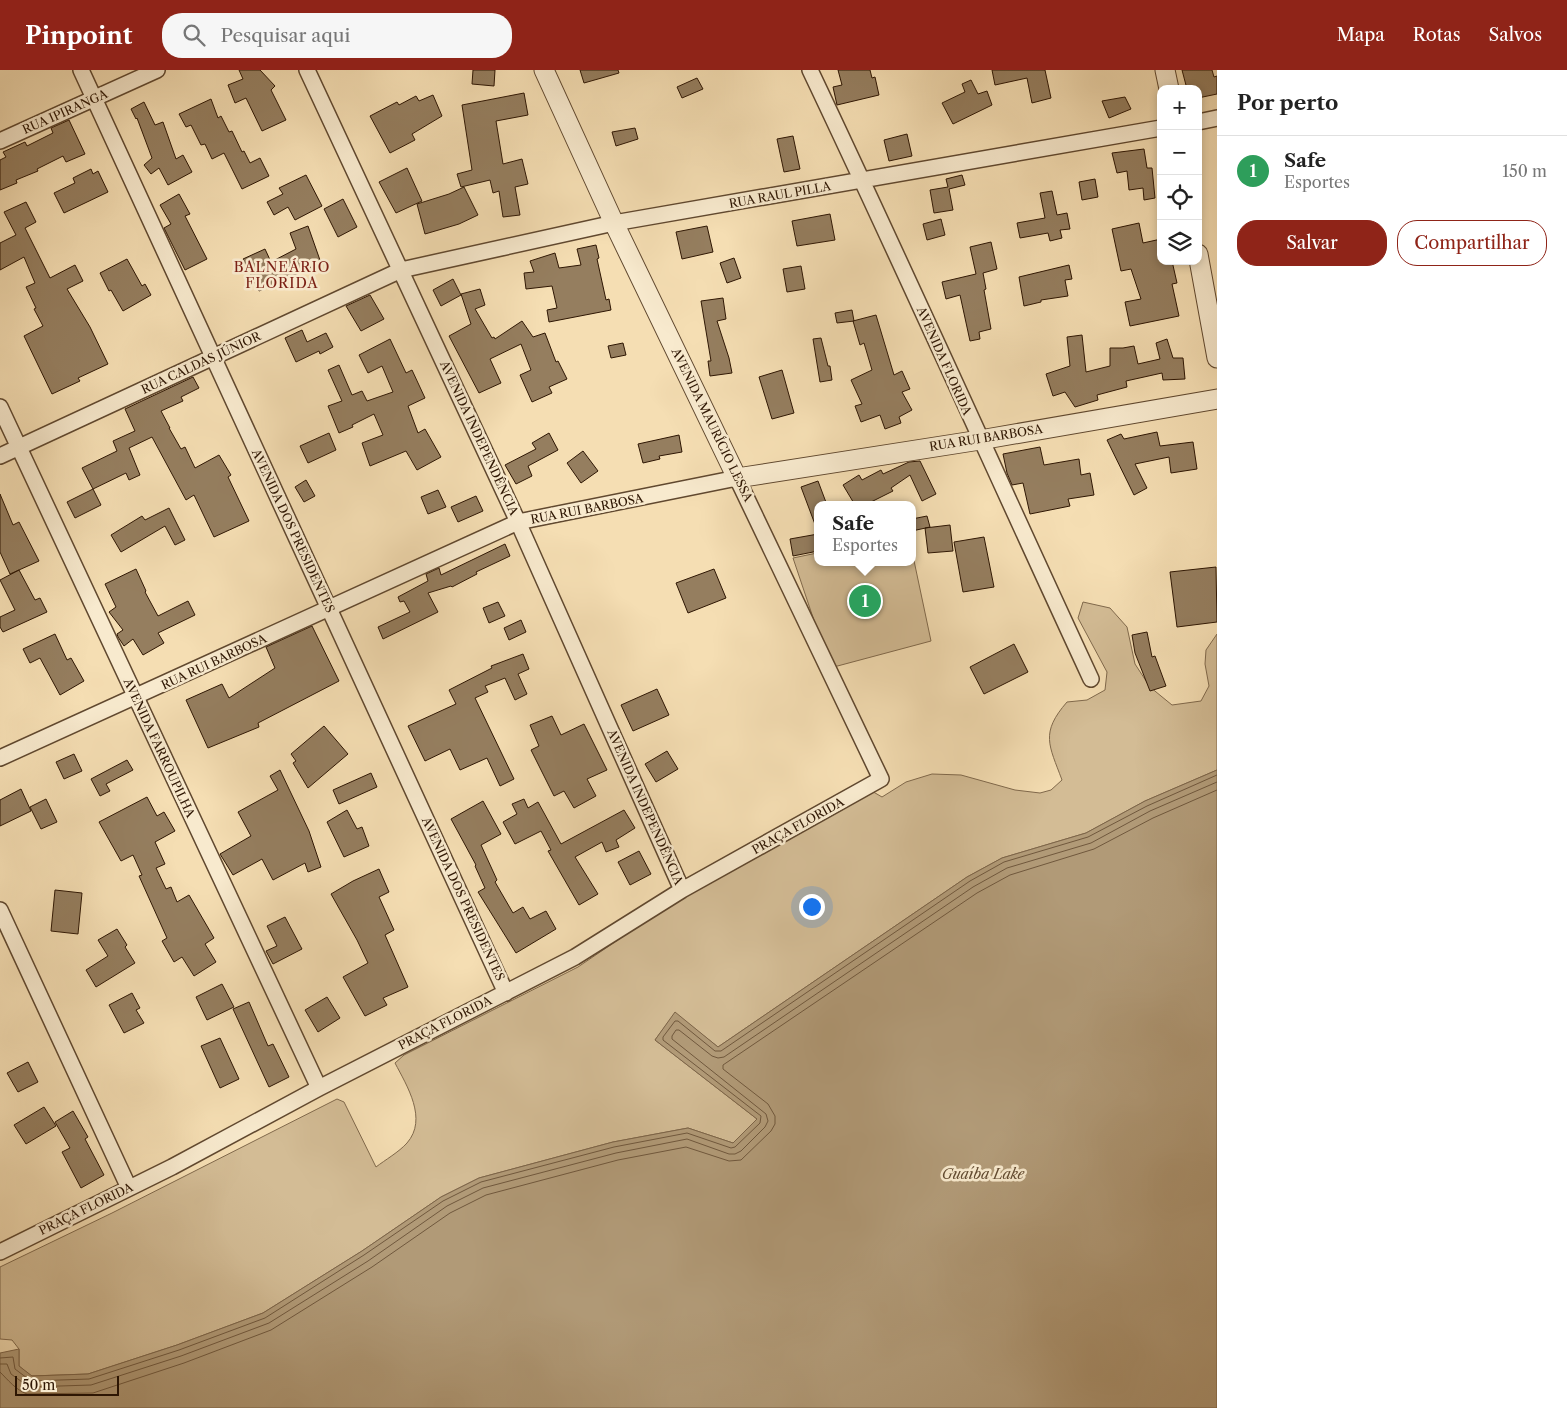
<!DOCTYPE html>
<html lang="pt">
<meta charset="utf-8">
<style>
:root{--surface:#fff;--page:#f6f6f6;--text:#222;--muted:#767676;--line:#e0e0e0;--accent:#8f2418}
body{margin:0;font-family:"Libre Caslon Text",serif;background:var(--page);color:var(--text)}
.controls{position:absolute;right:15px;top:15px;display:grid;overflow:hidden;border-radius:10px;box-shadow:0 2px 8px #0003}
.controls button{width:45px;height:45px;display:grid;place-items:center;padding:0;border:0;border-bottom:1px solid var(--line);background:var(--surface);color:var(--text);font:25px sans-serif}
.scale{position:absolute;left:15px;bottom:12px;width:104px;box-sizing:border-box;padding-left:5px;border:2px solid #2e1603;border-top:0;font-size:14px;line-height:18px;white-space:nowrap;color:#2e1603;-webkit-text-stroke:4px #f8eace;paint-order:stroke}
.you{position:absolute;left:811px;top:836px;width:18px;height:18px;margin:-12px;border:4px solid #fff;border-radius:50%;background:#1a73e8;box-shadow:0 0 0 8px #1a73e833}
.badge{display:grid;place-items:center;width:32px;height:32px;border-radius:50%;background:var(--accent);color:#fff;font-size:16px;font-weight:700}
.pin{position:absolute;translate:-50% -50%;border:2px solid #fff;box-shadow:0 1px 5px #0006}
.popup{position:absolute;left:814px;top:431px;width:102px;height:65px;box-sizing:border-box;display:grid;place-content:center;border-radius:10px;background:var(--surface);filter:drop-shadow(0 1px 4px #0005);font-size:16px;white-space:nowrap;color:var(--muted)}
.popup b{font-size:19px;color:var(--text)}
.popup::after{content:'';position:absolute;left:50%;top:100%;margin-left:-10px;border:10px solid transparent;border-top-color:var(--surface)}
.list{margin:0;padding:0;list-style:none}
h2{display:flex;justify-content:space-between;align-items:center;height:65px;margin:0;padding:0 20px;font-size:21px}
h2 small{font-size:16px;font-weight:400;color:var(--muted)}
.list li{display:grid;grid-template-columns:32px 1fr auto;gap:15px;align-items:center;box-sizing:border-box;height:70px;padding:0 20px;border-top:1px solid var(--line)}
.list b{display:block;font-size:19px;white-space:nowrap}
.list p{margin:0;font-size:16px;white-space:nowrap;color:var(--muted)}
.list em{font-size:16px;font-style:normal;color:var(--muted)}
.actions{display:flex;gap:10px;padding:15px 20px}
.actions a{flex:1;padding:11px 0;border:1px solid var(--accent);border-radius:20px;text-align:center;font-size:18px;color:var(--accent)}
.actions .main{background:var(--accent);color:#fff}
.icon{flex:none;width:28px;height:28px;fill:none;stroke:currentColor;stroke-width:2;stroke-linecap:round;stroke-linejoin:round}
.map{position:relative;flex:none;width:1217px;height:1338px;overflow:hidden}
header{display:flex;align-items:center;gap:30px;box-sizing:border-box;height:70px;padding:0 25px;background:var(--accent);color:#fff}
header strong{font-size:24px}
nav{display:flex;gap:28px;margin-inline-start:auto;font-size:18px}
.search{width:350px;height:45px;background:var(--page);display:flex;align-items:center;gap:12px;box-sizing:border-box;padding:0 18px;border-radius:20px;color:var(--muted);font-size:19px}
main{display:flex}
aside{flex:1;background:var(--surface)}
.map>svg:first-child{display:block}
.green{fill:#d3bc95;stroke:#80694c}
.water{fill:#b19a77;stroke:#7d6549}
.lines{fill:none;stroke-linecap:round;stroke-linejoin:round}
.shore{stroke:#70583d;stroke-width:1}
.building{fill:#957e5f;stroke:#2e1603}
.minor-casing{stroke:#60482f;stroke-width:18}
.tertiary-casing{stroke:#60482f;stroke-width:21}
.minor{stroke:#f8eace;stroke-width:15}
.tertiary{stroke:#f8eace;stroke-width:19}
.labels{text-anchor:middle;stroke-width:5;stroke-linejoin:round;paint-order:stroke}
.street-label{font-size:12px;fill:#2e1603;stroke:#f8eace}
.neighbourhood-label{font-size:14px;letter-spacing:1px;fill:#7a1f14;stroke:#f8eace}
.water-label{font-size:14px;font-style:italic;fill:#624b31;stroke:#f8eace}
</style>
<header>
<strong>Pinpoint</strong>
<div class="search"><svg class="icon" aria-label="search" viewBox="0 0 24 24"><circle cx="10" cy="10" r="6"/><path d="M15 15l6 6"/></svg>Pesquisar aqui</div>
<nav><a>Mapa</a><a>Rotas</a><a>Salvos</a></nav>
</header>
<main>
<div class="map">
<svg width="1217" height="1338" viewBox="0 0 1217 1338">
<rect width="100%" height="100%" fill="#f5deb3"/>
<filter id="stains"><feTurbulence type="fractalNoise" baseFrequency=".004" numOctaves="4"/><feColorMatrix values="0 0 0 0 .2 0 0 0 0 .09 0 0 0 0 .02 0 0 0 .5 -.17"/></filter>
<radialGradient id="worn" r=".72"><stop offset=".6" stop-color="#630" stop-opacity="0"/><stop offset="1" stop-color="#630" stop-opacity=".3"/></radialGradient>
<path class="green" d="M817 483 818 492H912L913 486 931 571 830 598 793 488Z
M1083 532 1110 538 1127 557 1135 594 1150 617 1172 635 1201 631 1209 616 1205 594 1206 580 1217 564V700L1145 731 1086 763 1002 788 967 807 718 977 675 943 655 970 757 1049 733 1073 688 1058 613 1072 479 1108 441 1127 362 1181 263 1243 177 1275 88 1304 31 1306 19 1296V1279L12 1270 0 1269V1197L112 1143 337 1029 344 1032 376 1097C385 1090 399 1082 407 1073 428 1049 407 1016 395 993L404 985 578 897 684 825 870 720 882 727 906 712 932 704 961 705 1015 720 1040 723 1051 720 1062 710C1049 675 1040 663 1067 632L1087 630 1105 620 1107 602 1078 548Z"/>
<path class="water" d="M1217 700V1338H0V1283L19 1279V1296L32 1306 88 1304 177 1275 263 1243 362 1181 441 1127 479 1108 613 1072 688 1058 733 1073 757 1049 655 970 675 942 718 977 967 807 1002 788 1086 763 1145 731Z"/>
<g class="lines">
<path class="shore" d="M0 1288 13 1287 15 1299 31 1311 89 1309 179 1280 265 1248 364 1185 443 1131 481 1112 614 1077 687 1063 731 1078 735 1077 760 1053 761 1046 663 970V967L675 951H678L715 981H721L970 811 1004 792 1088 767 1147 736 1217 705
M0 1294H7L11 1304 29 1317 91 1315 181 1286 269 1253 368 1191 447 1136 483 1118 616 1083 687 1069 729 1084H735L741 1081 765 1057 768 1051 766 1044 672 969V966L676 960H679L712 986 718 988 724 987 973 817 1007 798 1091 773 1150 741 1217 712
M0 1302C8 1310 16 1320 27 1324L93 1323 184 1293 271 1260 372 1197 450 1143 486 1125 618 1090 686 1077 729 1091 741 1090 771 1061 775 1054V1046L768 1034 723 999V995L977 823 1010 805 1094 779 1153 748 1217 720"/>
</g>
<path class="building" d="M239 0H260L275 16 271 20 286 50 262 61 246 28 235 33 228 15 243 9Z
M473 0H495L494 16 472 14Z
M580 0H618L619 3 584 13Z
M838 0H870L872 8 875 7 879 25 837 35 833 17 842 15Z
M992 0H1045L1051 28 1032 33 1027 8 995 15Z
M1182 0H1212L1214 7 1217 6V24L1198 28V19H1187Z
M697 8 703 19 682 28 677 17Z
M971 10 978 24 987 21 992 35 953 54 942 33 965 22 962 14Z
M524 23 528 45 496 51 503 94 522 89 528 114 515 117 520 145 503 147 499 121 493 123 490 110 461 117 457 104 472 100 462 35Z
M433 25 442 46 412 64 415 70 390 83 370 46 397 32 399 35 416 26 419 31Z
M1125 27 1131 39 1109 48 1102 31Z
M211 29 218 48 221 46 229 62 232 61 242 82 244 81 250 93 260 88 269 106 242 119 224 83 212 89 205 74 201 75 191 55 186 57 179 44Z
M144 32 155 55 163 52 176 89 183 85 192 102 168 115 159 98 151 104 144 95 152 88 137 48 136 49 131 39Z
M69 50 85 84 66 92 63 86 37 99 38 101 16 110 17 113 0 120V90L6 87 3 82 25 72 27 76 53 63 51 58Z
M635 58 638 69 616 76 612 62Z
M907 64 912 86 889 91 884 70Z
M793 66 800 99 784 102 777 69Z
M1144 79 1147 98H1152L1155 128 1144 130 1143 118 1129 120 1127 101 1117 103 1112 83Z
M407 98 422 131 396 143 379 112Z
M91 99 93 104 98 101 108 122 64 143 54 123 75 113 73 108Z
M306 105 322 136 295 150 288 137 274 145 267 132 283 124 279 118Z
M962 105 965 115 949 119 953 140 934 143 930 120 948 117 946 109Z
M1095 109 1098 127 1082 130 1079 112Z
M464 117 478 145 459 154 425 164 417 134 449 124Z
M1052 121 1057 145 1067 143 1070 159 1060 160 1062 168 1050 171 1048 163 1020 168 1017 153 1045 148 1040 123Z
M179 124 190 144 185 146 207 189 185 200 164 158 171 154 160 135Z
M343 129 357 157 338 167 324 139Z
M26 132 36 152 25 158 50 208 75 195 83 211 67 219 90 257 108 294 78 308 80 311 52 324 24 266 43 256 34 239 36 238 26 217 35 213 24 187 0 200V173L16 165 4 142Z
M830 144 835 170 797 176 792 151Z
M941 149 945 165 927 170 923 154Z
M1139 153 1143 173 1161 169V191H1172L1177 213 1172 214 1179 246 1130 256 1125 232 1141 229 1131 199 1121 201 1112 159Z
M308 156 321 193 259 221 243 189 265 179 271 192 296 179 290 163Z
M707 156 713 182 682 189 676 162Z
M991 172 997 199 983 203 986 219 984 220 991 259 979 262 980 269 970 271 960 225 946 229 942 212 976 204 970 177Z
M596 175 599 188 597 189 606 230 609 229 611 240 549 252 547 240 557 238 552 216 526 219 524 203 534 202 530 191 555 183 559 198 581 195 577 179Z
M734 188 741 208 727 213 720 193Z
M127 189 142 216 145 214 151 225 123 241 111 220 109 221 100 203Z
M1069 195 1072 209 1065 210 1068 226 1041 230V232L1024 236 1019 207Z
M801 196 805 219 787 222 783 199Z
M453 209 461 225 441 236 433 220Z
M480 219 485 235 475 239 492 268 494 267 495 269 522 251 533 267 545 263 556 292 558 291 567 309 549 317 552 323 532 332 520 305 531 300 521 274 490 289 501 313 479 323 449 266 471 254 461 224Z
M370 225 384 249 361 261 346 236Z
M723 228 726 249 717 251 729 288 732 303 710 306 708 291H711L701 231Z
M852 240 854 251 837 253 835 243Z
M876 245 894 305 902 301 910 319 902 322 912 340 899 347 901 353 885 359 880 345 861 352 855 336 862 334 851 310 872 300 864 273 860 275 853 251Z
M302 260 307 272 326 263 333 277 320 284 319 281 296 292 285 268Z
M1082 265 1086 302 1110 296V278H1123L1134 276 1138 294 1160 289 1156 273 1167 269 1173 288H1183L1185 309 1163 310 1162 303 1126 311 1127 317 1097 325 1098 330 1075 337 1065 322 1053 326 1046 304 1070 296 1067 267Z
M821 268 828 296H830L832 310 820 312 813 269Z
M390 269 406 303 412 300 425 328 408 336 418 363 425 359 441 387 417 400 406 381 370 396 362 373 383 365 374 344 352 355 353 357 339 363 328 336 342 331 328 300 339 295 352 325 362 321 367 331 393 322 382 296 368 303 359 285Z
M623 273 626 285 611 288 608 276Z
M782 300 794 343 772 349 759 307Z
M193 307 199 318 181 327 183 331 161 341 170 358H169L181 379 185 377 195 398 219 385 231 405 228 407 249 451 214 467 194 425 186 430 152 367 129 378 140 405 129 410 126 403 93 419 82 398 117 381 113 371 135 361 125 339Z
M1157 362 1160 376 1193 372 1197 399 1171 403 1169 387 1135 394 1147 418 1134 425 1107 370 1121 364 1124 369Z
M329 363 336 380 308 393 300 376Z
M549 363 558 380 528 396 532 406 516 414 505 395 536 379 532 373Z
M679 365 682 382 659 386 660 389 643 393 638 374Z
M1040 377 1044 395 1079 389 1081 405 1090 403 1094 425 1068 429 1070 436 1030 444 1023 413 1012 415 1007 403 1003 384Z
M583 381 598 401 581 413 567 393Z
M920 391 936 424 922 431 910 405 891 418 893 421 865 435H855L843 415 859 405 862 410 881 400 883 404 909 392Z
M306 410 315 426 304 432 295 417Z
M818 411 827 435H818L816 457 801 417Z
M93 419 101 435 75 448 67 432Z
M438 420 446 437 428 444 421 427Z
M0 424 13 455 19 452 39 491 10 504 0 482Z
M476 426 483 441 458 452 451 437Z
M169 438 185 470 175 475 165 456 121 482 111 465 142 446 145 450Z
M927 446 930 457 912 461V449Z
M950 455 953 481 928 483 925 458Z
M818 464V481L793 486 790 469Z
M984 467 994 517 963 522 954 472Z
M505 474 510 486 476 502 477 504 452 517 451 516 428 523 438 542 383 569 378 557 410 542 404 531 400 532 398 527 428 511 426 504 439 498 441 505Z
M1216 497 1217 552 1177 557 1170 502Z
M136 499 146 521 145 522 158 546 188 531 195 545 158 563 164 573 143 585 133 569 124 576 118 567 117 564 123 560 109 542 116 537 105 514Z
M714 499 726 528 688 543 676 513Z
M19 500 35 530 40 528 47 542 3 562 0 557V547L15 540 0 510Z
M498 532 505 546 489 553 483 538Z
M521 550 526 562 509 570 504 558Z
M312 556 339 611 258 653 259 657 208 678 186 630 222 614 229 628 275 598 266 577Z
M1147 562 1152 587 1155 586 1166 616 1150 621 1135 583 1132 565Z
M55 564 67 590 71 588 84 611 60 625 40 588 30 593 23 579Z
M1014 574 1028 602 984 624 970 597Z
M523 584 529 599 518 604 527 624 515 630 505 608 485 616 488 622 475 628 514 709 500 716 487 688 460 700 450 679 425 691 408 656 456 634 449 620 492 598 491 596Z
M657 619 669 645 633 661 621 635Z
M552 646 561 665 584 654 607 700 587 709 596 726 574 738 564 721 554 726 531 680 539 676 530 655Z
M324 656 348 684 308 718 293 693 296 691 291 684Z
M667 681 678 699 656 712 645 694Z
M74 684 82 701 64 709 56 692Z
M127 690 133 700 106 714 110 721 100 726 91 709Z
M280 700 309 761 321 797 308 802 305 793 273 810 262 789 233 805 220 784 251 766 238 742 278 720 270 706Z
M371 703 377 717 339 734 333 720Z
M21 719 31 741 0 756V730Z
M147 727 157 746 164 742 175 761 155 772 165 794 156 798 166 819 171 817 177 832 189 825 214 868 205 874 216 892 194 906 182 887 174 892 162 871 167 868 139 806 142 805 133 785 121 791 99 752Z
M46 729 57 752 41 759 30 737Z
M524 729 528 738 538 732 561 774 624 740 635 758 616 770 619 777 606 782 602 772 575 787 598 824 579 835 548 781 551 780 541 761 515 774 503 752 517 744 512 734Z
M483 731 501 764 481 775 497 810 495 812 513 843 523 837 530 849 546 841 556 859 516 883 478 822 485 818 475 796 476 795 451 749Z
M347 740 357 759 362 757 369 776 344 787 327 752Z
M639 781 651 804 630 815 618 792Z
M379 799 389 822 379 827 394 860 385 865 408 917 383 928 387 935 365 946 343 907 368 893 357 870 331 824 353 811Z
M55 820 82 823 78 864 51 861Z
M285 847 302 879 273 894 266 881 277 876 267 856Z
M117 859 127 875 125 877 135 893 96 917 86 900 108 886 98 870Z
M222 914 234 937 207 950 196 927Z
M132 923 140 938 136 940 144 953 124 963 109 935Z
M327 927 340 948 318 962 305 940Z
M249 932 268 976 273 974 289 1007 269 1017 233 939Z
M220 968 239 1009 220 1018 201 976Z
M28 992 38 1012 18 1022 7 1003Z
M44 1037 56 1056 26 1074 14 1055Z
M73 1041 88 1067 85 1069 104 1105 81 1118 62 1082 70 1078 55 1052Z"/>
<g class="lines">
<g class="minor-casing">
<path id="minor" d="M81 0 506 923
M307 0 518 452 682 820
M810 0C906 202 997 406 1091 609
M1198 52 1217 48
M0 71 157 0
M0 337 319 1018
M0 386 401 200 614 153 1161 58
M0 688 518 452 737 408 881 709 682 820 575 887 319 1018 172 1097 0 1182
M0 840 129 1118"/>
</g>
<g class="tertiary-casing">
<path id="tertiary" d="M544 0 614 153 737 408 980 370 1217 329
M1165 0 1169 19
M1198 184 1217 288"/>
</g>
<use href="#minor" class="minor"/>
<use href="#tertiary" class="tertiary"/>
</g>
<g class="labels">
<g class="street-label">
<text transform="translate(65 42) rotate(-24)" y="4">RUA IPIRANGA</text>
<text transform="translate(780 125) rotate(-10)" y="4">RUA RAUL PILLA</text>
<text transform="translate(944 291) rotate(66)" y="4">AVENIDA FLORIDA</text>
<text transform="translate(201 293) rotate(-25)" y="4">RUA CALDAS JÚNIOR</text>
<text transform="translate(712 355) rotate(64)" y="4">AVENIDA MAURÍCIO LESSA</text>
<text transform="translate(479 368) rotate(65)" y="4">AVENIDA INDEPENDÊNCIA</text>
<text transform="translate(986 368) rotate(-9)" y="4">RUA RUI BARBOSA</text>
<text transform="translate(587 439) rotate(-11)" y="4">RUA RUI BARBOSA</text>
<text transform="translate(293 461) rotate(65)" y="4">AVENIDA DOS PRESIDENTES</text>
<text transform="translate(214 592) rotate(-25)" y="4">RUA RUI BARBOSA</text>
<text transform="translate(159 678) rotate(65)" y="4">AVENIDA FARROUPILHA</text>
<text transform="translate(645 737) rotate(66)" y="4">AVENIDA INDEPENDÊNCIA</text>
<text transform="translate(798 756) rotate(-29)" y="4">PRAÇA FLORIDA</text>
<text transform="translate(463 829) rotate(65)" y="4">AVENIDA DOS PRESIDENTES</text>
<text transform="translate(445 953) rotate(-27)" y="4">PRAÇA FLORIDA</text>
<text transform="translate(86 1139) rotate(-26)" y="4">PRAÇA FLORIDA</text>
</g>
<g class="neighbourhood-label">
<text x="282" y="202">BALNEÁRIO<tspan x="282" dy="16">FLORIDA</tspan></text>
</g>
<g class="water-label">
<text x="983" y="1109">Guaíba Lake</text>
</g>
</g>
<rect width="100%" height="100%" filter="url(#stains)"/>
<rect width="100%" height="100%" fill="url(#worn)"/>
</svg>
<div class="controls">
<button>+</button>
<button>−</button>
<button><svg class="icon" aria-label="locate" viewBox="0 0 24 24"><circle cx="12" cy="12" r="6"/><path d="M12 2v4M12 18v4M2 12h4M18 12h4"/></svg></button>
<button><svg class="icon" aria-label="layers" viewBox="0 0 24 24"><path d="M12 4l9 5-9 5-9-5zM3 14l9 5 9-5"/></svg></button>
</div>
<div class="scale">50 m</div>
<div class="you"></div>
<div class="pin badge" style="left:865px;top:531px;background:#2e9e5b">1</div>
<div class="popup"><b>Safe</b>Esportes</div>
</div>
<aside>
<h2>Por perto<small></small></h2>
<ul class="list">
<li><span class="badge" style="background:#2e9e5b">1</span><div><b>Safe</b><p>Esportes</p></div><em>150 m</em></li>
</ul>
<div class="actions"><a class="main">Salvar</a><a>Compartilhar</a></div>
</aside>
</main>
